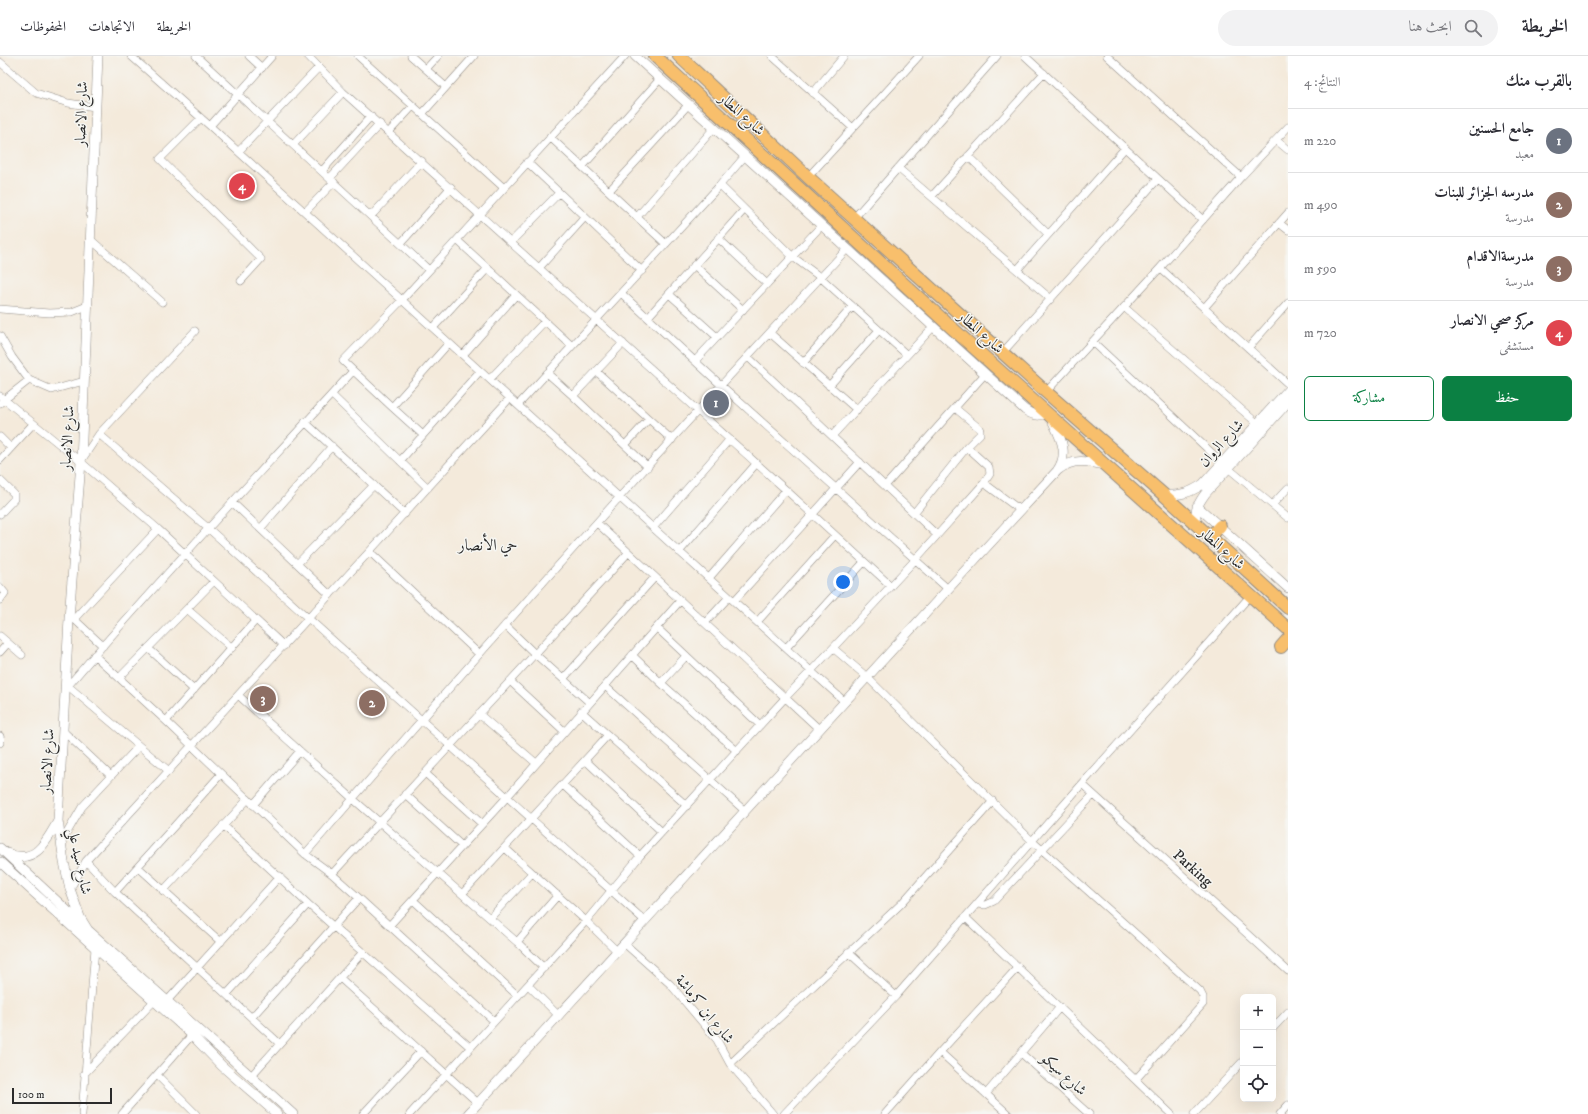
<!DOCTYPE html>
<html lang="ar">
<meta charset="utf-8">
<style>
:root{--surface:#fff;--page:#f2f2f3;--text:#2b2b33;--muted:#7c7c81;--line:#e1e1e2;--accent:#0b8043}
body{margin:0;font-family:"IM FELL DW Pica",Amiri,serif;background:var(--page);color:var(--text);direction:rtl}
.controls{position:absolute;right:12px;bottom:12px;display:grid;overflow:hidden;border-radius:6px;box-shadow:0 4px 16px #0002}
.controls button{width:36px;height:36px;display:grid;place-items:center;padding:0;border:0;border-bottom:1px solid var(--line);background:var(--surface);color:var(--text);font:20px sans-serif}
.scale{position:absolute;left:12px;bottom:10px;width:100px;box-sizing:border-box;padding-left:4px;border:2px solid #2b2b2b;border-top:0;font-size:11px;line-height:14px;white-space:nowrap;color:#2b2b2b;-webkit-text-stroke:3px #f6f6f2;paint-order:stroke}
.you{position:absolute;left:843px;top:526px;width:14px;height:14px;margin:-10px;border:3px solid #fff;border-radius:50%;background:#1a73e8;box-shadow:0 0 0 6px #1a73e833}
.badge{display:grid;place-items:center;width:26px;height:26px;border-radius:50%;background:var(--accent);color:#fff;font-size:13px;font-weight:700}
.pin{position:absolute;translate:-50% -50%;border:2px solid #fff;box-shadow:0 1px 4px #0006}
.list{margin:0;padding:0;list-style:none}
h2{display:flex;justify-content:space-between;align-items:center;height:52px;margin:0;padding:0 16px;font-size:17px}
h2 small{font-size:13px;font-weight:400;color:var(--muted)}
.list li{display:grid;grid-template-columns:26px 1fr auto;gap:12px;align-items:center;box-sizing:border-box;height:64px;padding:0 16px;border-top:1px solid var(--line)}
.list b{display:block;font-size:15px;white-space:nowrap}
.list p{margin:0;font-size:13px;white-space:nowrap;color:var(--muted)}
.list em{font-size:13px;font-style:normal;color:var(--muted)}
.actions{display:flex;gap:8px;padding:12px 16px}
.actions a{flex:1;padding:9px 0;border:1px solid var(--accent);border-radius:6px;text-align:center;font-size:14px;color:var(--accent)}
.actions .main{background:var(--accent);color:#fff}
.icon{flex:none;width:22px;height:22px;fill:none;stroke:currentColor;stroke-width:2;stroke-linecap:round;stroke-linejoin:round}
.map{position:relative;flex:none;width:1288px;height:1058px;overflow:hidden;direction:ltr}
header{display:flex;align-items:center;gap:24px;box-sizing:border-box;height:56px;padding:0 20px;background:var(--surface);border-bottom:1px solid var(--line)}
header strong{font-size:19px}
nav{display:flex;gap:22px;margin-inline-start:auto;font-size:14px}
.search{width:280px;height:36px;background:var(--page);display:flex;align-items:center;gap:10px;box-sizing:border-box;padding:0 14px;border-radius:22px;color:var(--muted);font-size:15px}
main{display:flex}
aside{flex:1;background:var(--surface)}
.map>svg:first-child{display:block}
.lines{fill:none;stroke-linecap:round;stroke-linejoin:round}
.minor-casing{stroke:#908a83;stroke-width:8}
.tertiary-casing{stroke:#908a83;stroke-width:10}
.primary-casing{stroke:#908a83;stroke-width:14}
.minor{stroke:#fff;stroke-width:7}
.tertiary{stroke:#fff;stroke-width:9}
.primary{stroke:#f8bf6c;stroke-width:12}
.labels{text-anchor:middle;stroke-width:3;stroke-linejoin:round;paint-order:stroke}
.street-label{font-size:15px;fill:#2b2b2b;stroke:#f6f6f2}
.neighbourhood-label{font-size:16px;fill:#2b2b2b;stroke:#f6f6f2}
</style>
<header>
<strong>الخريطة</strong>
<div class="search"><svg class="icon" aria-label="search" viewBox="0 0 24 24"><circle cx="10" cy="10" r="6"/><path d="M15 15l6 6"/></svg>ابحث هنا</div>
<nav><a>الخريطة</a><a>الاتجاهات</a><a>المحفوظات</a></nav>
</header>
<main>
<aside>
<h2>بالقرب منك<small>النتائج: 4</small></h2>
<ul class="list">
<li><span class="badge" style="background:#6b7280">1</span><div><b>جامع الحسنين</b><p>معبد</p></div><em>220 m</em></li>
<li><span class="badge" style="background:#8d6e63">2</span><div><b>مدرسه الجزائر للبنات</b><p>مدرسة</p></div><em>490 m</em></li>
<li><span class="badge" style="background:#8d6e63">3</span><div><b>مدرسةالاقدام</b><p>مدرسة</p></div><em>590 m</em></li>
<li><span class="badge" style="background:#e0444e">4</span><div><b>مركز صحي الانصار</b><p>مستشفى</p></div><em>720 m</em></li>
</ul>
<div class="actions"><a class="main">حفظ</a><a>مشاركة</a></div>
</aside>
<div class="map">
<svg width="1288" height="1058" viewBox="0 0 1288 1058">
<rect width="100%" height="100%" fill="#f6f6f2"/>
<filter id="ink" filterUnits="userSpaceOnUse"><feTurbulence type="fractalNoise" baseFrequency=".025" numOctaves="2"/><feDisplacementMap in="SourceGraphic" scale="8" xChannelSelector="R" yChannelSelector="G"/><feConvolveMatrix kernelMatrix="1 2 1 2 8 2 1 2 1" color-interpolation-filters="sRGB"/></filter>
<filter id="wash" filterUnits="userSpaceOnUse"><feTurbulence type="fractalNoise" baseFrequency=".012" numOctaves="4" result="noise"/><feDisplacementMap in="SourceGraphic" scale="16" xChannelSelector="R" yChannelSelector="G"/><feGaussianBlur stdDeviation="0.9" result="paint"/><feColorMatrix in="noise" values="0 0 0 0 0 0 0 0 0 0 0 0 0 0 0 0 0 1.4 0 .05"/><feComposite in="paint" operator="in"/></filter>
<g filter="url(#wash)">
<rect width="100%" height="100%" fill="#f4eadb"/>
</g>
<g filter="url(#ink)">
<g class="lines">
<g class="minor-casing">
<path id="minor" d="M131 0 210 70 844 645
M196 0 429 214
M249 0 262 12
M308 0 343 36 786 434 891 530
M358 0 504 132
M411 0 445 30
M772 0 853 72
M1025 0 1203 164
M1107 0 1241 121
M0 6 36 37 68 47 95 51
M426 13 438 0
M813 37 844 0
M422 58 474 0
M201 62 160 103 261 203 241 225
M210 70 272 0
M389 76 413 50
M550 81 666 188
M1276 84 1288 94
M293 89 343 36
M239 95 319 11
M968 100 1048 178
M527 106 642 215
M583 110 660 23
M898 112 1051 243
M322 115 371 60
M808 121 919 0
M330 122 380 68
M720 129 793 201 820 221 907 299
M609 135 689 48
M932 140 1044 17
M305 156 334 126
M371 160 422 105
M637 161 714 72
M854 162 997 0
M1279 167 1288 174
M718 182 767 228
M90 183 162 246
M457 184 572 290
M511 186 559 137
M401 187 451 131
M694 209 743 254
M539 212 585 161
M1160 212 1288 328
M1017 214 1125 92
M621 237 722 330 948 533
M669 238 717 281
M1124 251 1258 368
M1204 252 1288 157
M0 253 49 257 72 256 87 250
M648 261 744 154
M433 272 488 212
M770 277 857 354
M0 280 12 301 29 324 52 334 84 325
M1093 286 1228 412 1288 462
M1248 292 1288 247
M1003 296 1158 123
M463 299 516 239
M748 301 937 479
M695 305 821 170
M803 307 852 251
M596 315 672 384
M547 317 573 340 623 287
M490 323 545 265
M829 330 879 274
M1046 336 1160 212 1241 121 1288 71
M332 339 428 432
M0 340 81 406 158 473 284 590
M573 340 648 411
M0 347 29 324
M518 349 720 129 745 100
M392 351 343 305 402 244 625 0
M305 366 405 458
M99 378 209 473 645 865
M423 379 392 351 449 287
M832 380 933 271
M0 381 11 392
M625 389 649 363
M0 404 33 368
M81 405 99 378 195 275
M400 405 480 315
M0 424 14 438V443L0 458
M984 427 1020 454
M885 430 985 318
M233 447 330 539
M1273 448 1288 432
M914 457 967 391 980 378V374L979 372 955 352
M597 467 819 673
M261 472 332 390
M653 472 729 384
M370 496 479 598
M679 496 756 408
M298 507 374 429
M709 522 786 434
M0 531 5 537 0 544
M734 545 860 406
M187 553 232 592
M69 563H74L158 473
M74 563 103 590
M757 566 835 479
M705 567 729 541
M505 569 535 598 590 647
M657 572 760 669
M0 580 22 599
M148 592 194 634
M786 592 864 506
M833 592 867 621 1032 785 1200 935 1203 941V948L1136 1023
M0 596 8 587
M94 599 166 665 305 798 332 818 359 842 494 965
M632 599 661 627 737 695
M119 622 214 525
M563 623 655 521
M510 625 564 675
M661 627 686 600
M65 629 68 630 169 715
M68 630C160 522 258 419 353 315
M605 630 745 755
M238 639 353 743 517 886 544 912
M581 655 687 750
M479 658 536 707
M166 665 256 564
M63 675 111 720
M0 680 1 684 0 687
M585 704 662 776
M425 717 482 768
M1082 728 1288 915
M563 729 640 800
M405 738 462 790
M253 749 300 695
M223 769 308 848 470 991
M61 787 82 751 139 690
M505 792 586 865 618 896
M305 798C482 593 662 391 847 193
M86 805 115 836 280 988
M138 811 221 886
M332 818 628 497
M70 833 86 805 510 342
M163 835 248 743
M115 836 221 718
M462 838 608 679
M413 844 518 940
M977 848 985 849 994 845 1093 739
M965 861 1171 1058
M490 862 532 817
M389 870 507 741 680 545
M517 886 558 839
M625 888 670 928 717 984 730 1008 773 1058
M848 896 896 940
M340 922 478 1047
M528 929 559 960
M227 938 308 848
M167 945 280 820
M252 961 359 842
M1273 972 1288 956
M940 996 1008 1058
M1021 997 1089 1058
M730 1008 901 848 993 745
M84 1018 154 945
M157 1019 196 1058
M251 1020 363 896
M986 1038 1060 951
M82 1058 95 892
M122 1058 192 979
M363 1058 421 995
M410 1058 586 865 640 800 785 642 833 592 915 504 984 427 990 418 989 411 967 391
M784 1058 896 940 1082 728 1251 539
M885 1058 940 996 1018 911
M1194 1058 1243 1005
M1280 1058 1288 1049"/>
</g>
<g class="tertiary-casing">
<path id="tertiary" d="M635 0 1025 354C1032 359 1039 361 1046 357
M1058 414C1073 402 1087 405 1104 409
M1164 439C1179 440 1190 437 1203 428L1288 334
M1197 450 1288 532
M1198 470C1193 457 1197 449 1205 438L1288 346
M0 792 88 874 293 1058
M7 797C35 810 46 786 58 765
M0 806 192 979 222 1010 277 1058
M88 874 80 861 70 833 64 806 58 765 69 563 81 406 98 0
M468 1058C665 844 859 628 1057 415 1070 397 1060 381 1052 364"/>
</g>
<g class="primary-casing">
<path id="primary" d="M655 0 952 272 1288 573
M679 0 808 121 1046 336 1164 439 1288 552
M1210 481 1220 470
M1281 591 1288 583"/>
</g>
<use href="#minor" class="minor"/>
<use href="#tertiary" class="tertiary"/>
<use href="#primary" class="primary"/>
</g>
</g>
<g class="labels">
<g class="street-label">
<text transform="translate(81 58) rotate(-88)" y="5">شارع الانصار</text>
<text transform="translate(742 58) rotate(42)" y="5">شارع المطار</text>
<text transform="translate(981 276) rotate(42)" y="5">شارع المطار</text>
<text transform="translate(67 382) rotate(-87)" y="5">شارع الانصار</text>
<text transform="translate(1221 387) rotate(-48)" y="5">شارع الروان</text>
<text transform="translate(1222 492) rotate(42)" y="5">شارع المطار</text>
<text transform="translate(47 705) rotate(-87)" y="5">شارع الانصار</text>
<text transform="translate(80 805) rotate(78)" y="5">شارع سيد علي</text>
<text transform="translate(1193 812) rotate(42)" y="5">Parking</text>
<text transform="translate(705 953) rotate(51)" y="5">شارع ابن كرماشة</text>
<text transform="translate(1064 1018) rotate(42)" y="5">شارع سيكو</text>
</g>
<g class="neighbourhood-label">
<text x="488" y="494">حي الأنصار</text>
</g>
</g>
</svg>
<div class="controls">
<button>+</button>
<button>−</button>
<button><svg class="icon" aria-label="locate" viewBox="0 0 24 24"><circle cx="12" cy="12" r="6"/><path d="M12 2v4M12 18v4M2 12h4M18 12h4"/></svg></button>
</div>
<div class="scale">100 m</div>
<div class="you"></div>
<div class="pin badge" style="left:716px;top:347px;background:#6b7280">1</div>
<div class="pin badge" style="left:372px;top:647px;background:#8d6e63">2</div>
<div class="pin badge" style="left:263px;top:643px;background:#8d6e63">3</div>
<div class="pin badge" style="left:242px;top:130px;background:#e0444e">4</div>
</div>
</main>
